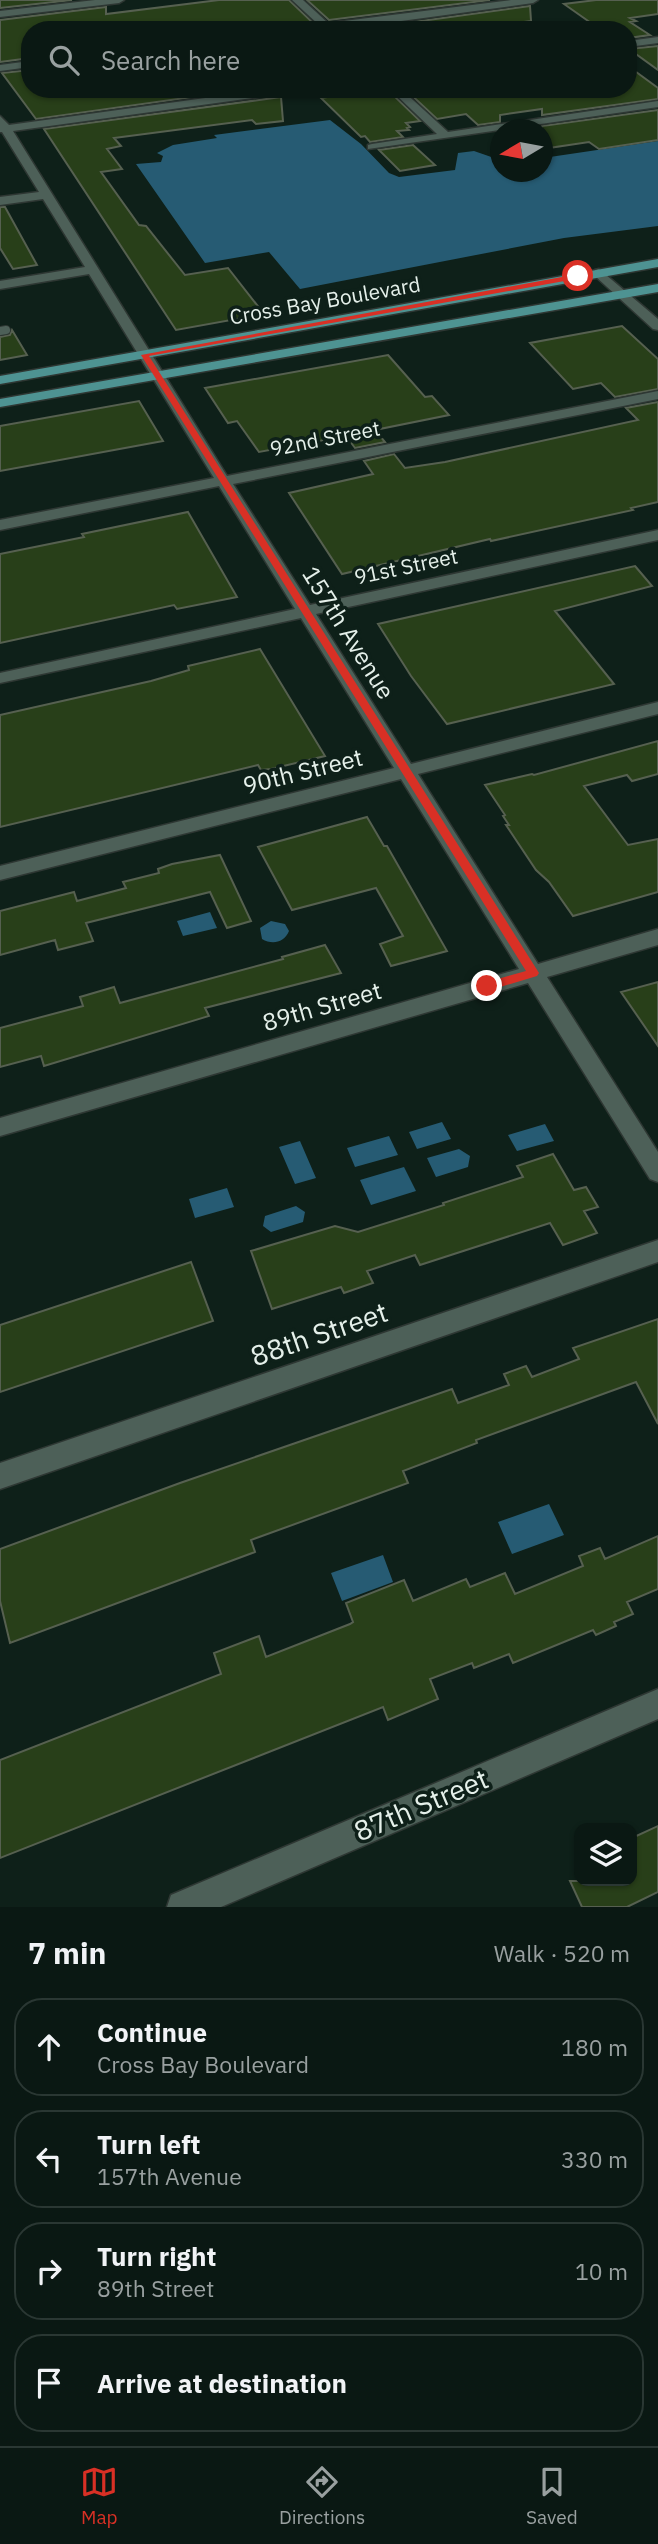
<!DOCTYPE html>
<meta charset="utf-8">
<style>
:root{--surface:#0a1813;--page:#182521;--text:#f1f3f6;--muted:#99a0a0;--line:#2a3733;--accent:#d93025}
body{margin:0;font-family:"IBM Plex Sans",sans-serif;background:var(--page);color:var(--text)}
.controls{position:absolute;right:21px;bottom:21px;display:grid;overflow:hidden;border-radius:14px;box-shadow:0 2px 5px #0004}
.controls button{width:63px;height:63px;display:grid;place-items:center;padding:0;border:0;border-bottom:2px solid var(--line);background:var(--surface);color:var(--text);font:35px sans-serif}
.compass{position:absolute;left:490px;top:119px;width:63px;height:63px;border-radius:50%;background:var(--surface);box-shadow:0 2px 5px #0004;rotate:260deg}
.stop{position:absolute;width:21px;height:21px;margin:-16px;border:5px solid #d93025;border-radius:50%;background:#fff}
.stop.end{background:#d93025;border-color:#fff;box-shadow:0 2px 7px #0008}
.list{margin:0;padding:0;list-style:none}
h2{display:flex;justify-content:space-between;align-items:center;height:91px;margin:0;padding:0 28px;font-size:30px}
h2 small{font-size:23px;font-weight:400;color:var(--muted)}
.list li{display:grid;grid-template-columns:46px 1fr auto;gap:21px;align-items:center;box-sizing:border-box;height:98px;margin:0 14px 14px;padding:0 14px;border:2px solid var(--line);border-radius:28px}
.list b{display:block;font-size:26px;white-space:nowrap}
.list p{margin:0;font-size:23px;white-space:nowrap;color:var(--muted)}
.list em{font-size:23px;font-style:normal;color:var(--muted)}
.icon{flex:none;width:38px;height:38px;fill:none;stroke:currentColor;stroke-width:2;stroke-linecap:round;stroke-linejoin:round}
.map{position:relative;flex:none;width:658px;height:1907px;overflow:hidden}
.search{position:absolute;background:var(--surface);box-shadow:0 2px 5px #0004;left:21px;right:21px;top:21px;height:77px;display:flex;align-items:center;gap:18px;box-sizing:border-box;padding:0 24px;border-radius:28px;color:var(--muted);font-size:26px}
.sheet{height:539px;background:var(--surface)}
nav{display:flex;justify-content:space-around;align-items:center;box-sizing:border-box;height:98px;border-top:2px solid var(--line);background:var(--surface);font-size:19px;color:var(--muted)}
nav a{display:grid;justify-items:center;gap:4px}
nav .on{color:var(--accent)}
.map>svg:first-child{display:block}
.water{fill:#265b73}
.building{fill:#283f19;stroke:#566050;stroke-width:2}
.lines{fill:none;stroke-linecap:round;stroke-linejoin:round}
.lane-casing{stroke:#2e3733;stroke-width:10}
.street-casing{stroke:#2e3733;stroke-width:3}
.primary-casing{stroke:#2e3733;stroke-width:3}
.lane{stroke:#4d6058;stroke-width:8}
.street{fill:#4d6058;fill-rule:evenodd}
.primary{fill:#4e9392;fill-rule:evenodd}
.route{fill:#d93025}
.labels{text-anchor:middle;stroke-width:7;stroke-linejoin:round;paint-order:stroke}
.far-street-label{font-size:21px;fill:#e5f0ea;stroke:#0e2019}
.street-label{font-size:24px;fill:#e5f0ea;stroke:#0e2019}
.near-street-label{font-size:28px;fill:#e5f0ea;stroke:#0e2019}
</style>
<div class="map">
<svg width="658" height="1907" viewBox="0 0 658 1907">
<rect width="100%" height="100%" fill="#0e2019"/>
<path class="water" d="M330 120 361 144 389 173 399 177 455 170 458 153 474 151 500 160V172H542L543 158 658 141V226L564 238 300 289 269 252 205 263 136 164 161 162 163 156 157 153 173 145 217 138 214 135Z
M210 912 217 928 183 936 177 921Z
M271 921 285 924 289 931C284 943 272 945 262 939L260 928Z
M442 1122 451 1139 417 1149 409 1132Z
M545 1124 554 1141 517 1151 508 1135Z
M389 1136 398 1155 355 1167 347 1148Z
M300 1141 316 1178 295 1184 279 1147Z
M459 1149 470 1156 468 1167 436 1177 427 1158Z
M404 1167 416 1191 371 1205 360 1180Z
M227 1188 234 1207 195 1218 189 1199Z
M296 1206 305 1212 303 1222 271 1232 263 1226 265 1216Z
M549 1504 564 1535 512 1554 498 1522Z
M383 1555 393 1582 342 1601 331 1573Z"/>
<path class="building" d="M0 0H72L0 8Z
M219 0H289L313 23 293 30H281V24L237 30H30V58L0 62V20L106 7V14Z
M307 0H490L329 20Z
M596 0H658V14L630 18 636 21 630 22 650 35 628 38V30H601L564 4Z
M530 6 531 21 469 30H356Z
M658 46V70L629 49Z
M628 66 658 88V99L542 115V109L500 115V122L478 125 466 114 437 119 405 89H628Z
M30 70V89H76L81 95 130 89H249L36 119 2 73Z
M378 89H387L420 121 406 123 410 127 407 128 409 130 397 131 403 137 370 142 365 136 361 137 321 98Z
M281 97 283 121 256 124 252 120 114 138 121 146 107 149 122 169 101 172 139 225 146 226 185 275 228 268 264 314 176 330 44 129Z
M658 110V140L599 149 589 142 542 149V126Z
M413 145 435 165 400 171 379 150Z
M0 207H5L37 265 13 269 0 248Z
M622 326 658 359V389L615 397 601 383 573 389 530 343Z
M12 330 27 355 0 360V337L10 335Z
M388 355 425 397 432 396 449 415 375 430 385 442 355 448 346 436 259 452 237 421 228 423 205 388Z
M139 401 163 441 0 471V426Z
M658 402V502L631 508 633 510 491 541 490 539 342 574 289 493 373 474 364 461 394 454 405 468 445 462 638 420 626 408Z
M188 512 237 597 177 609 174 605 0 643V554L84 537 82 534Z
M635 566 652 586 555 611 614 684 447 724 411 676 378 624Z
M260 649 325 756 271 769 261 770 258 765 0 827V715L151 681 189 670 188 666Z
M658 741V774L632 781 627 775 584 786 628 845 658 839V892L573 916 549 882 536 870 506 825H509L503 816 505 815 485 785 532 774 534 775Z
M367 817 384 846H387L447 951 391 966 380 944 403 936 376 888 292 910 258 847Z
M220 855 251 921 227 928 210 892 86 923 93 941 58 950 55 940 0 955V911L74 892 77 901 126 888 123 882 159 873 158 869 172 864Z
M325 945 341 973 205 1008 209 1016 44 1066 41 1056 0 1067V1028L83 1006 80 997 114 987 120 1003 283 959 282 957Z
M658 982V1046L621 992Z
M553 1154 574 1190 586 1187 598 1207 584 1211 597 1233 563 1245 550 1223 420 1265 415 1255 367 1271 373 1283 344 1293 341 1287 272 1309 251 1251 335 1226 358 1232 444 1205 443 1203 523 1177 517 1166Z
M191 1262 213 1321 0 1392V1325Z
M658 1319V1424L636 1382 476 1440 477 1443 403 1471 408 1483 251 1540 255 1552 10 1643 0 1601V1549L180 1483 452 1389 458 1403 509 1385 504 1374 526 1366 532 1377 579 1359 573 1348Z
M658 1536V1589L627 1602 633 1614 614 1622 616 1626 596 1635 593 1630 513 1663 509 1654 474 1668 472 1663 430 1679 438 1699 388 1720 383 1707 0 1858V1760L221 1674 214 1653 259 1636 266 1657 350 1624 353 1622 346 1603 404 1580 413 1601 466 1579 470 1587 505 1573 515 1594 583 1566 579 1556 600 1548 605 1559Z
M658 1826V1892L627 1907H582L570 1881H632V1838Z"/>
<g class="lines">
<g class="lane-casing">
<path id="lane" d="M0 331 6 330"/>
</g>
<g class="street-casing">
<path id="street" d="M95 0H124L119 3 0 17V11Z
M292 0H303L328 23 511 0H538L533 3 335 30H295L319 25Z
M658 37V43L628 47V41Z
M30 61V67L0 71V65Z
M270 89H300L295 92 13 131 227 476 658 391V399L233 484 310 605 658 530V540L316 614 411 764 658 702V714L418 774 538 964 658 929V945L547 977 658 1152V1182L650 1179 528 983 0 1136V1118L519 969 401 779 0 880V866L394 768 301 618 0 683V673L295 609 219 486 0 530V520L214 478 89 274 0 289V281L85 267 43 199 0 205V197L39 192 2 132H0V116L9 125Z
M390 89H401L448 132 658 101V107L368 149V145L372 144 437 134Z
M599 269 658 319V330L653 329 595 276V270Z
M658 1240V1262L0 1489V1463Z
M658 1689V1719L221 1907H167L171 1895Z"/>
</g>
<g class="primary-casing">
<path id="primary" d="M658 259V267L0 384V376Z
M658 284V292L0 407V399Z"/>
</g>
<use href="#lane" class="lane"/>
<use href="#street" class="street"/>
<use href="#primary" class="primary"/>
</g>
<path class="route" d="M578 274 581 278 149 356 539 973 537 976 487 991 483 989V983L526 971 141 355Z"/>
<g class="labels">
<g class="far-street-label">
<text transform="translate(325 301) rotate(-10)" y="7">Cross Bay Boulevard</text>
<text transform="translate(325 439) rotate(-11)" y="7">92nd Street</text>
<text transform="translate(406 567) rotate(-12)" y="7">91st Street</text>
</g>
<g class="street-label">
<text transform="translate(348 633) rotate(58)" y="8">157th Avenue</text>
<text transform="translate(303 772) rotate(-14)" y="8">90th Street</text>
<text transform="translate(322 1007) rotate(-16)" y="8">89th Street</text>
</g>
<g class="near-street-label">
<text transform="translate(319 1334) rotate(-19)" y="10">88th Street</text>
<text transform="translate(421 1805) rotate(-23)" y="10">87th Street</text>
</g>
</g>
</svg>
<div class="controls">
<button><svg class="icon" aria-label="layers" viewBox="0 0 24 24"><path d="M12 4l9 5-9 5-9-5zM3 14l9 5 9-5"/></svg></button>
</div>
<svg class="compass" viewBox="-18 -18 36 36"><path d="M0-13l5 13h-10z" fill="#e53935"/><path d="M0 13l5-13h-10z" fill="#99a0a0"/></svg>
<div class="stop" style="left:578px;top:276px"></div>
<div class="stop end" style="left:487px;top:986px"></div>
<div class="search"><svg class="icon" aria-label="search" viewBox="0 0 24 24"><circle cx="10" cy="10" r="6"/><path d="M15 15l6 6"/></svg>Search here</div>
</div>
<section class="sheet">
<h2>7 min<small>Walk · 520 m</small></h2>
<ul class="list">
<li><svg class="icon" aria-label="ahead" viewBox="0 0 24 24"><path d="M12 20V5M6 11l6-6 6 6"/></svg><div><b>Continue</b><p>Cross Bay Boulevard</p></div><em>180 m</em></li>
<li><svg class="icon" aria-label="left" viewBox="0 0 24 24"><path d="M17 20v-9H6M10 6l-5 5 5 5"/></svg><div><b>Turn left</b><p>157th Avenue</p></div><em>330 m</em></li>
<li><svg class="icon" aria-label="right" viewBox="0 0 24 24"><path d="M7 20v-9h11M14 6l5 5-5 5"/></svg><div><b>Turn right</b><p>89th Street</p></div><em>10 m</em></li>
<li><svg class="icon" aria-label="arrive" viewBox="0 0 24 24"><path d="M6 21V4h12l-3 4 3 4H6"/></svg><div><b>Arrive at destination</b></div></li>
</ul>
</section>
<nav>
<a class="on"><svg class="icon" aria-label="map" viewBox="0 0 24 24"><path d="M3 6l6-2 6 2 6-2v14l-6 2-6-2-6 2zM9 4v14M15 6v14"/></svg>Map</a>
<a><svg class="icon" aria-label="directions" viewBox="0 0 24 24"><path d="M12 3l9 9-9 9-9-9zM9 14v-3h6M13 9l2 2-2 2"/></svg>Directions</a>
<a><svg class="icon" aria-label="saved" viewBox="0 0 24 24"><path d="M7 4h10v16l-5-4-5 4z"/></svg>Saved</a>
</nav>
